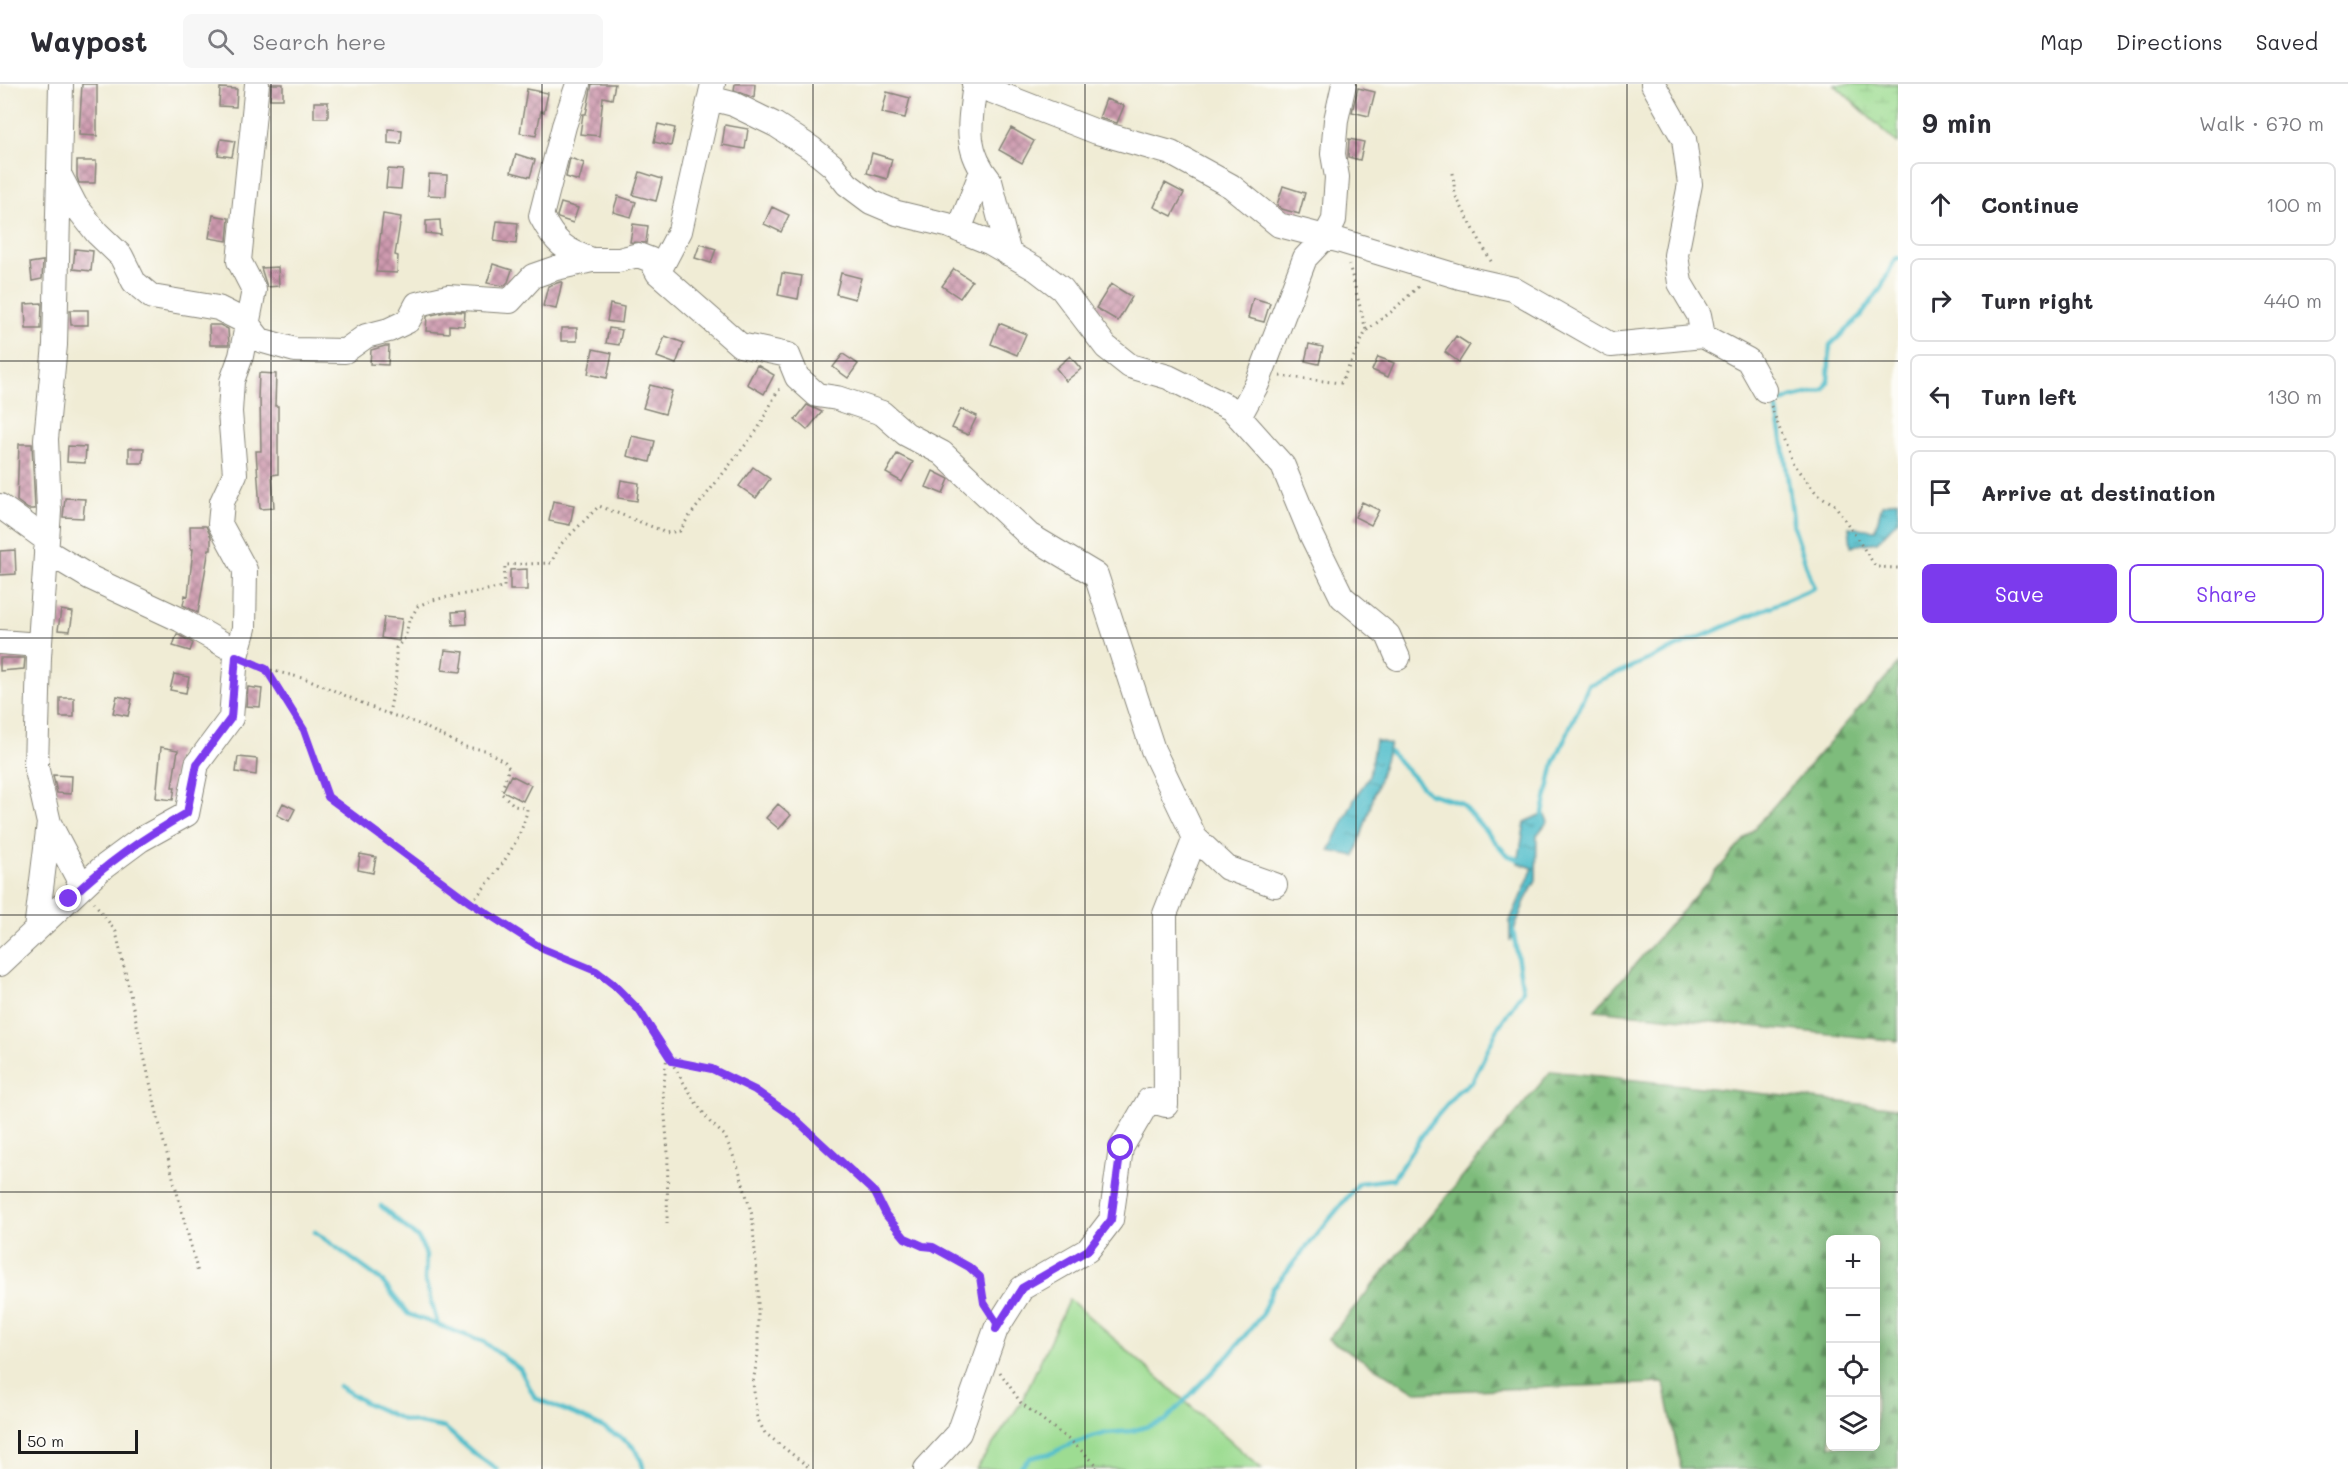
<!DOCTYPE html>
<meta charset="utf-8">
<style>
:root{--surface:#fff;--page:#f7f7f7;--text:#2b2b33;--muted:#7c7c81;--line:#e1e1e2;--accent:#7c3aed}
body{margin:0;font-family:Mali,sans-serif;background:var(--page);color:var(--text)}
.controls{position:absolute;right:18px;bottom:18px;display:grid;overflow:hidden;border-radius:9px;box-shadow:0 3px 15px #0003}
.controls button{width:54px;height:54px;display:grid;place-items:center;padding:0;border:0;border-bottom:2px solid var(--line);background:var(--surface);color:var(--text);font:30px sans-serif}
.scale{position:absolute;left:18px;bottom:15px;width:120px;box-sizing:border-box;padding-left:6px;border:3px solid #1c1c1c;border-top:0;font-size:16px;line-height:21px;white-space:nowrap;color:#1c1c1c;-webkit-text-stroke:4px #fdfcf7;paint-order:stroke}
.stop{position:absolute;width:18px;height:18px;margin:-14px;border:4px solid #7c3aed;border-radius:50%;background:#fff}
.stop.end{background:#7c3aed;border-color:#fff;box-shadow:0 2px 6px #0008}
.list{margin:0;padding:0;list-style:none}
h2{display:flex;justify-content:space-between;align-items:center;height:78px;margin:0;padding:0 24px;font-size:26px}
h2 small{font-size:20px;font-weight:400;color:var(--muted)}
.list li{display:grid;grid-template-columns:39px 1fr auto;gap:18px;align-items:center;box-sizing:border-box;height:84px;margin:0 12px 12px;padding:0 12px;border:2px solid var(--line);border-radius:9px}
.list b{display:block;font-size:22px;white-space:nowrap}
.list em{font-size:20px;font-style:normal;color:var(--muted)}
.actions{display:flex;gap:12px;padding:18px 24px}
.actions a{flex:1;padding:14px 0;border:2px solid var(--accent);border-radius:9px;text-align:center;font-size:21px;color:var(--accent)}
.actions .main{background:var(--accent);color:#fff}
.icon{flex:none;width:33px;height:33px;fill:none;stroke:currentColor;stroke-width:2;stroke-linecap:round;stroke-linejoin:round}
.map{position:relative;flex:none;width:1898px;height:1385px;overflow:hidden}
header{display:flex;align-items:center;gap:36px;box-sizing:border-box;height:84px;padding:0 30px;background:var(--surface);border-bottom:2px solid var(--line)}
header strong{font-size:28px}
nav{display:flex;gap:33px;margin-inline-start:auto;font-size:21px}
.search{width:420px;height:54px;background:var(--page);display:flex;align-items:center;gap:15px;box-sizing:border-box;padding:0 21px;border-radius:9px;color:var(--muted);font-size:22px}
main{display:flex}
aside{flex:1;background:var(--surface)}
.map>svg:first-child{display:block}
.grass{fill:#9ddc92;stroke:#5c7c57;stroke-width:1.5}
.forest{fill:url(#forest-firs);stroke:#4d6c4c;stroke-width:1.5;fill-rule:evenodd}
.wetland{fill:url(#wetland-marsh);stroke:#5c7c57;stroke-width:1.5}
.water{fill:url(#water-ripples);stroke:#366d74;stroke-width:1.5}
.lines{fill:none;stroke-linecap:round;stroke-linejoin:round}
.stream{stroke:#51becb;stroke-width:4.5}
.building{fill:url(#building-cross-hatch)}
.minor-casing{stroke:#868478;stroke-width:26}
.path{stroke:#868478;stroke-width:3;stroke-dasharray:1.5 4.5;stroke-linecap:butt}
.minor{stroke:#fff;stroke-width:24}
.route{stroke:#7c3aed;stroke-width:8}
.grid{fill:none;stroke:#1c1c1c;stroke-width:1.5;stroke-opacity:0.55}
</style>
<header>
<strong>Waypost</strong>
<div class="search"><svg class="icon" aria-label="search" viewBox="0 0 24 24"><circle cx="10" cy="10" r="6"/><path d="M15 15l6 6"/></svg>Search here</div>
<nav><a>Map</a><a>Directions</a><a>Saved</a></nav>
</header>
<main>
<div class="map">
<svg width="1898" height="1385" viewBox="0 0 1898 1385">
<defs>
<pattern id="forest-firs" width="22" height="20" patternUnits="userSpaceOnUse" patternTransform="scale(1.5)"><rect width="22" height="20" fill="#7ebc7c"/><path d="M5 1l3.5 6h-7zM16 11l3.5 6h-7z" fill="#669865"/></pattern>
<pattern id="wetland-marsh" width="20" height="14" patternUnits="userSpaceOnUse" patternTransform="scale(1.5)"><rect width="20" height="14" fill="#9ddc92"/><path d="M1 5h8M5 5V1M11 12h8M15 12V8" fill="none" stroke="#87bc7d"/></pattern>
<pattern id="water-ripples" width="26" height="14" patternUnits="userSpaceOnUse" patternTransform="scale(1.5)"><rect width="26" height="14" fill="#51becb"/><path d="M2 4q2-2 4 0t4 0M15 11q2-2 4 0t4 0" fill="none" stroke="#429aa4"/></pattern>
<pattern id="building-cross-hatch" width="8" height="8" patternUnits="userSpaceOnUse" patternTransform="scale(1.5)"><rect width="8" height="8" fill="#ce9aaf"/><path d="M0 0l8 8M0 8l8-8" fill="none" stroke="#a67d8e"/></pattern>
</defs>
<rect width="100%" height="100%" fill="#fdfcf7"/>
<filter id="ink" filterUnits="userSpaceOnUse"><feTurbulence type="fractalNoise" baseFrequency=".0167" numOctaves="2"/><feDisplacementMap in="SourceGraphic" scale="12" xChannelSelector="R" yChannelSelector="G"/><feConvolveMatrix kernelMatrix="1 2 1 2 8 2 1 2 1" color-interpolation-filters="sRGB"/></filter>
<filter id="wash" filterUnits="userSpaceOnUse"><feTurbulence type="fractalNoise" baseFrequency=".008" numOctaves="4" result="noise"/><feDisplacementMap in="SourceGraphic" scale="24" xChannelSelector="R" yChannelSelector="G"/><feGaussianBlur stdDeviation="1.35" result="paint"/><feColorMatrix in="noise" values="0 0 0 0 0 0 0 0 0 0 0 0 0 0 0 0 0 1.4 0 .05"/><feComposite in="paint" operator="in"/></filter>
<g filter="url(#wash)">
<rect width="100%" height="100%" fill="#f0ecd5"/>
<path class="grass" d="M1069 1215 1262 1385H976L1021 1319Z"/>
<path class="forest" d="M1898 580V957L1595 926Z
M1551 987 1898 1024V1385H1681L1664 1299 1416 1308 1328 1255ZM1830 1156H1876V1362H1830Z"/>
<path class="wetland" d="M1834 0H1898V60Z"/>
<path class="water" d="M1898 416V436L1877 458 1851 462 1849 443 1875 446 1882 421Z
M1375 656 1390 660 1355 772 1329 767 1355 714 1369 692Z
M1544 729 1548 737 1537 751 1536 797 1525 817 1510 857V837L1533 784 1518 779 1525 738Z"/>
<g class="lines">
<path class="stream" d="M1390 668 1428 709 1461 719 1507 771 1524 778
M1542 733 1554 679 1589 601 1814 504 1794 444 1784 365 1776 321 1791 314 1824 306 1828 298 1830 261 1861 232 1881 204 1895 175 1898 174
M381 1122 419 1155 426 1171 425 1196 438 1241
M315 1148 381 1196 408 1230 484 1258 520 1285 535 1314C565 1327 603 1340 630 1360 636 1365 643 1377 643 1385
M339 1302 364 1318 403 1336 445 1344 476 1371 497 1385
M1019 1385 1030 1374 1052 1369 1073 1359 1106 1349 1132 1347 1165 1337 1229 1271 1261 1232 1273 1204 1359 1099 1393 1095 1427 1044 1458 1007 1472 998 1499 942 1523 907 1513 846"/>
</g>
<g id="blocks">
<path class="building" d="M82 0H97V52L79 51Z
M271 0H283V15H270Z
M592 0H615L612 15 603 13 599 52 580 50 583 30H586Z
M735 0H755L754 14 734 6Z
M220 4 237 5 236 23 219 22Z
M1358 4 1375 8 1369 32 1352 28Z
M527 5 548 9 544 28 541 27 536 52 520 49Z
M887 8 910 14 905 34 882 29Z
M1106 15 1124 22 1117 39 1099 34Z
M314 18H328V34H314Z
M658 40 675 44 671 62 654 58Z
M725 41 748 45 745 65 722 61Z
M1011 44 1034 57 1022 79 999 66Z
M388 45 402 46 401 60 388 59Z
M221 55 235 57 232 73 218 71Z
M1349 55 1364 58 1360 76 1348 73Z
M872 69 892 75 887 95 867 89Z
M516 70 535 76 530 93 511 88Z
M570 74 584 79 579 97 566 93Z
M77 77H96L95 99H79L77 93Z
M388 85 403 86 401 105 386 104Z
M640 88 662 95 656 117 633 111Z
M429 90 447 91 446 112 428 111Z
M1165 99 1184 109 1172 132 1154 123Z
M1283 102 1305 109 1299 130 1282 125 1277 121Z
M618 112 636 118 631 133 613 128Z
M561 119 578 124 573 139 558 134 557 132Z
M772 123 789 131 781 148 764 140Z
M383 130 401 133 395 171 398 172 397 189 376 188Z
M213 131 229 134 227 157 209 154Z
M440 136 441 151 426 149V137Z
M497 137 518 139 516 160 494 157Z
M633 140 648 142 646 159 630 158Z
M700 160 716 165 711 179 695 174Z
M75 165 93 167 91 187 73 185Z
M43 177 42 195 32 197 30 179Z
M493 180 512 186 508 198 504 202 487 199Z
M278 183 279 202 267 203 261 184Z
M954 185 972 197 960 214 942 202Z
M782 189 802 192 798 215 778 211Z
M841 189 861 194 855 215 836 210Z
M560 198H562L556 225 543 222 548 202Z
M1111 200 1132 213 1118 237 1096 224Z
M1253 214 1270 219 1264 238 1248 234Z
M42 219 41 245H26L25 220Z
M610 220 624 223 622 239 607 237Z
M70 226H88V241H71Z
M449 227 465 228 464 242 449 241V249L426 247 427 232Z
M999 239 1026 250 1017 271 991 260Z
M209 241H220L228 245 229 261H210Z
M561 244H577V257H561Z
M609 244 622 246 619 261 606 259Z
M665 252 684 259 676 280 657 273Z
M1456 252 1470 261 1459 278 1445 268Z
M1309 260 1323 263 1319 280 1305 277Z
M385 262H389L388 281 370 280 371 266Z
M593 265 612 269 607 294 588 290Z
M843 270 858 280 848 294 833 283Z
M1070 272 1081 285 1066 297 1056 284Z
M1378 273 1394 279 1388 293 1372 286Z
M757 281 774 291 764 310 747 300Z
M259 289 276 290 275 322H278V390L272 391 274 424 260 425 256 367H261L260 315H258Z
M650 301 672 307 665 330 643 324Z
M807 321 822 328 807 346 795 336Z
M961 325 977 332 968 351 952 344Z
M632 352 655 357 650 378 627 372Z
M19 360H32L35 425H28L17 417Z
M68 362 86 363 85 379 67 378Z
M129 364H144L143 379H129Z
M897 370 913 378 902 398 886 389Z
M753 383 770 395 756 414 739 402Z
M933 387 949 395 943 410 926 403Z
M621 396 639 399 637 417 618 414Z
M65 414 85 415 83 434 63 433Z
M553 417 574 421 570 441 549 437Z
M1362 418 1379 426 1371 441 1355 433Z
M190 442H206L211 453V465H209L198 529 183 521 185 511 188 512 193 465H191Z
M15 466 16 490 0 491V467Z
M527 485V506H510V486Z
M61 526 73 528 70 547 58 546Z
M466 527 467 540 453 541 452 528Z
M384 533 402 535 399 557 381 554Z
M177 550 193 559 190 567 173 562Z
M445 566 464 568 461 588 442 586Z
M0 574H25L24 585 0 587Z
M174 590 189 593 186 609 170 606Z
M248 603 262 605 260 623 246 622Z
M117 612 132 615 128 632 113 629Z
M60 614H74V633H60Z
M161 663 178 666 172 703H175L173 716 156 714Z
M238 673 257 675 256 691 236 688Z
M53 691 72 692 71 710 57 709Z
M511 691 531 701 523 717 503 707Z
M283 719 295 725 289 737 277 731Z
M778 720 791 731 779 745 766 734Z
M360 770 376 773 373 789 358 786Z"/>
</g>
</g>
<g filter="url(#ink)">
<use href="#blocks" fill-opacity="0" stroke="#868478" stroke-width="1.5"/>
<g class="lines">
<g class="minor-casing">
<path id="minor" d="M61 0 55 261 46 355 49 427 39 573 36 682 49 739 82 802
M578 0 564 42 541 132C555 159 564 166 592 176
M974 0 1097 48 1171 69 1231 102 1279 141 1341 157 1460 193 1513 205 1611 261 1703 252 1748 276 1765 306
M975 0C970 39 963 64 990 97L1009 170
M1653 0 1684 55 1690 100 1676 171 1680 199 1699 231 1703 252
M710 14 733 20 776 41 811 64 833 82 847 100 871 118 897 129 947 141 991 159 1036 185 1062 205 1106 263 1130 282 1168 293 1232 325 1283 382 1311 450 1342 513 1388 551 1398 574
M59 90 75 121 97 149 121 172 134 198 152 213 218 224 246 238 260 256 295 266 345 267 366 252 389 246 408 237 417 220 448 213 510 217 533 192 556 184 592 176H619L638 171 651 176 658 189 740 261 788 271 797 293 817 311 837 314 882 329 906 350 942 369 1029 451 1096 491 1153 666 1195 754 1165 830 1166 1021 1149 1016 1121 1064 1111 1136 1088 1166 1022 1204 996 1245 959 1349 926 1385
M959 146 982 87
M658 189 680 147 713 0
M1239 333 1257 300 1305 174 1325 153 1334 136 1337 93 1333 70 1336 36 1344 0
M0 422 47 456
M46 467 91 494 181 536 237 568
M0 558 40 561
M1195 754 1227 784 1275 801
M36 846 49 739
M0 880 101 785 140 756 187 730 197 680 231 634 236 572 244 544 245 486 220 440 222 418 235 390 230 328 232 297 241 272 254 206 239 177 257 0"/>
</g>
<path class="path" d="M1453 89 1455 111 1492 179
M1349 180 1366 246
M1280 292 1341 299 1366 247 1391 228 1419 202
M1771 322 1793 380 1817 410 1835 421 1876 483 1898 484
M254 580 266 585 310 596 380 627 419 640 465 663 485 666 505 678 509 684 501 709 515 722 527 725C523 757 492 795 471 819
M266 585 304 646 328 713 471 819 543 865 596 887 625 912 650 942 694 1016 710 1038 725 1052 739 1086 752 1131 758 1204V1269L753 1299 757 1334 765 1349 811 1385
M389 630 396 592V564L405 554 409 537 418 522 432 516 504 503 505 481 551 479 560 461 599 422 658 445 665 449 680 447 688 434 758 345 777 308 781 304
M94 818 116 848 161 1047 198 1189
M667 971 663 1008 668 1069 667 1141
M672 977 712 985 755 1006 792 1032 875 1109 886 1131 905 1154 923 1162 933 1163 969 1183 980 1193 987 1223
M1000 1288 1021 1319 1073 1359 1098 1382 1096 1385"/>
<use href="#minor" class="minor"/>
</g>
</g>
<g class="lines" filter="url(#ink)">
<path class="route" d="M69 815C108 778 140 756 187 729L197 680 231 634 236 572 266 585 304 646 328 713 471 819 543 865 596 887 613 900 639 926 672 977 712 985 755 1006 792 1032 875 1109 886 1131 905 1154 923 1162 933 1163 969 1183 980 1193 984 1219 997 1239 996 1245 1022 1204 1088 1166 1111 1136 1121 1064"/>
</g>
<path class="grid" d="M271 0V1385M542 0V1385M813 0V1385M1085 0V1385M1356 0V1385M1627 0V1385M0 277H1898M0 554H1898M0 831H1898M0 1108H1898"/>
</svg>
<div class="controls">
<button>+</button>
<button>−</button>
<button><svg class="icon" aria-label="locate" viewBox="0 0 24 24"><circle cx="12" cy="12" r="6"/><path d="M12 2v4M12 18v4M2 12h4M18 12h4"/></svg></button>
<button><svg class="icon" aria-label="layers" viewBox="0 0 24 24"><path d="M12 4l9 5-9 5-9-5zM3 14l9 5 9-5"/></svg></button>
</div>
<div class="scale">50 m</div>
<div class="stop" style="left:1121px;top:1064px"></div>
<div class="stop end" style="left:69px;top:815px"></div>
</div>
<aside>
<h2>9 min<small>Walk · 670 m</small></h2>
<ul class="list">
<li><svg class="icon" aria-label="ahead" viewBox="0 0 24 24"><path d="M12 20V5M6 11l6-6 6 6"/></svg><div><b>Continue</b></div><em>100 m</em></li>
<li><svg class="icon" aria-label="right" viewBox="0 0 24 24"><path d="M7 20v-9h11M14 6l5 5-5 5"/></svg><div><b>Turn right</b></div><em>440 m</em></li>
<li><svg class="icon" aria-label="left" viewBox="0 0 24 24"><path d="M17 20v-9H6M10 6l-5 5 5 5"/></svg><div><b>Turn left</b></div><em>130 m</em></li>
<li><svg class="icon" aria-label="arrive" viewBox="0 0 24 24"><path d="M6 21V4h12l-3 4 3 4H6"/></svg><div><b>Arrive at destination</b></div></li>
</ul>
<div class="actions"><a class="main">Save</a><a>Share</a></div>
</aside>
</main>
